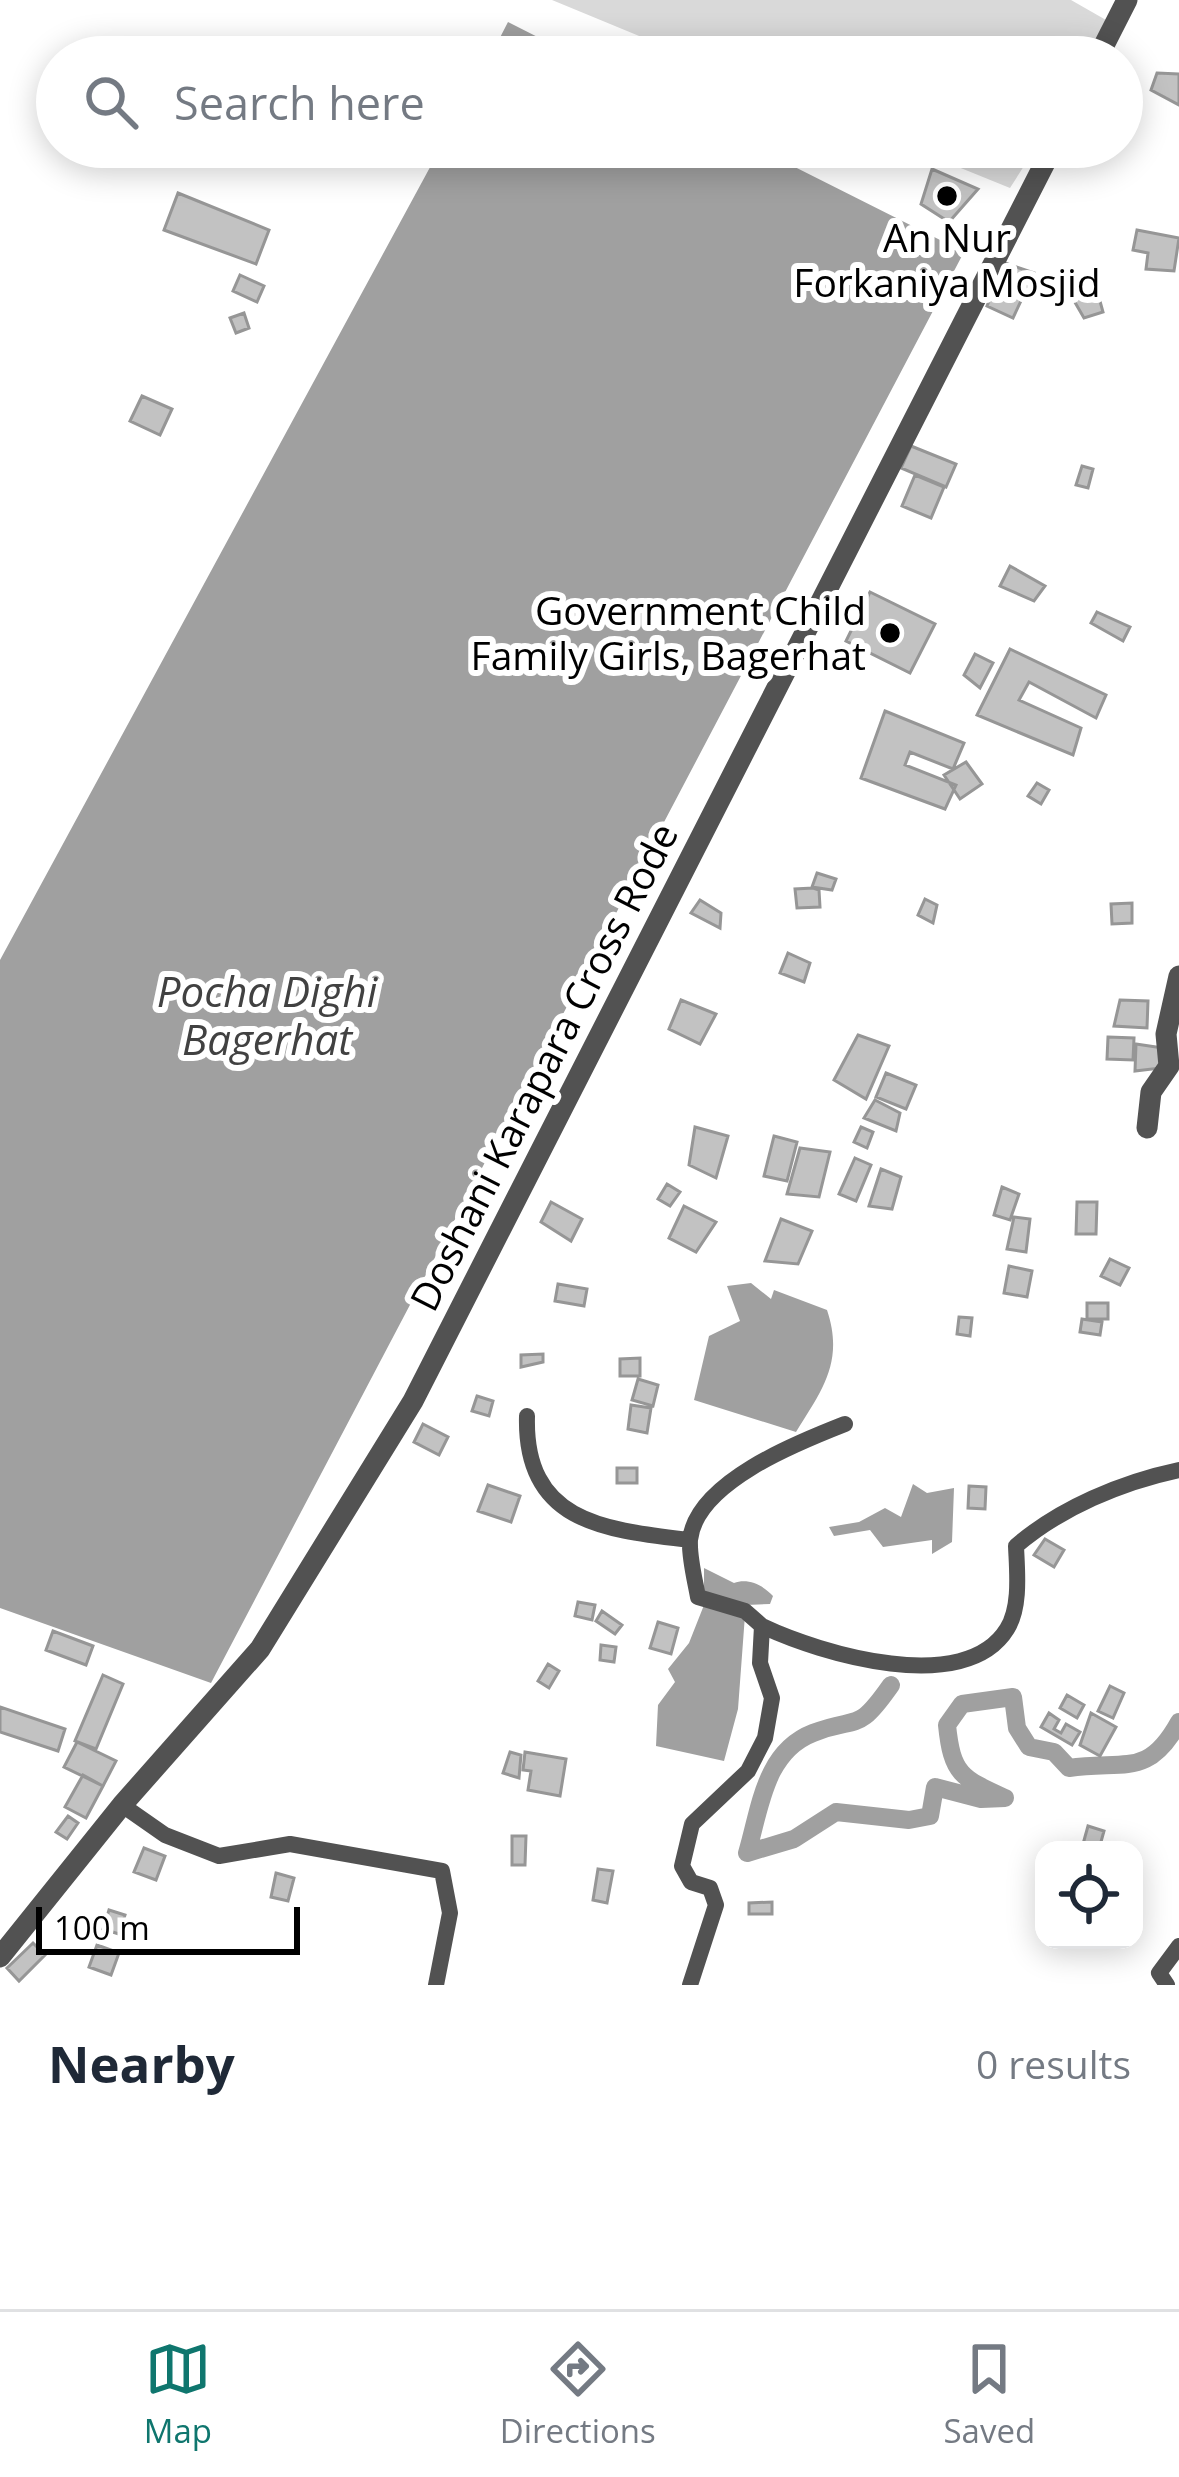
<!DOCTYPE html>
<style>
:root{--surface:#fff;--page:#f6f6f7;--text:#1f2937;--muted:#747a83;--line:#e0e1e3;--accent:#0f766e}
body{margin:0;font-family:"Open Sans",sans-serif;background:var(--page);color:var(--text)}
.controls{position:absolute;right:36px;bottom:36px;display:grid;overflow:hidden;border-radius:24px;box-shadow:0 6px 30px #0003}
.controls button{width:108px;height:108px;display:grid;place-items:center;padding:0;border:0;border-bottom:3px solid var(--line);background:var(--surface);color:var(--text);font:60px sans-serif}
.scale{position:absolute;left:36px;bottom:30px;width:264px;box-sizing:border-box;padding-left:12px;border:6px solid #000;border-top:0;font-size:33px;line-height:42px;white-space:nowrap;color:#000;-webkit-text-stroke:9px #fff;paint-order:stroke}
.list{margin:0;padding:0;list-style:none}
h2{display:flex;justify-content:space-between;align-items:center;height:156px;margin:0;padding:0 48px;font-size:51px}
h2 small{font-size:39px;font-weight:400;color:var(--muted)}
.icon{flex:none;width:66px;height:66px;fill:none;stroke:currentColor;stroke-width:2;stroke-linecap:round;stroke-linejoin:round}
.map{position:relative;flex:none;width:1179px;height:1985px;overflow:hidden}
.search{position:absolute;background:var(--surface);box-shadow:0 6px 30px #0003;left:36px;right:36px;top:36px;height:132px;display:flex;align-items:center;gap:30px;box-sizing:border-box;padding:0 42px;border-radius:66px;color:var(--muted);font-size:45px}
.sheet{height:324px;background:var(--surface)}
nav{display:flex;justify-content:space-around;align-items:center;box-sizing:border-box;height:168px;border-top:3px solid var(--line);background:var(--surface);font-size:33px;color:var(--muted)}
nav a{display:grid;justify-items:center;gap:6px}
nav .on{color:var(--accent)}
.map>svg:first-child{display:block}
.green{fill:#d9d9d9}
.water{fill:#a0a0a0}
.lines{fill:none;stroke-linecap:round;stroke-linejoin:round}
.canal{stroke:#a0a0a0;stroke-width:18}
.building{fill:#c2c2c2;stroke:#969696;stroke-width:3}
.minor{stroke:#525252;stroke-width:16}
.tertiary{stroke:#525252;stroke-width:21}
.poi-dot{fill:#000;stroke:#fff;stroke-width:4.5}
.labels{text-anchor:middle;stroke-width:12;stroke-linejoin:round;paint-order:stroke}
.poi-label{font-size:39px;fill:#000;stroke:#fff}
.street-label{font-size:39px;fill:#000;stroke:#fff}
.water-label{font-size:42px;font-style:italic;fill:#414141;stroke:#fff}
</style>
<div class="map">
<svg width="1179" height="1985" viewBox="0 0 1179 1985">
<rect width="100%" height="100%" fill="#fff"/>
<path class="green" d="M552 0H1071L1113 24 1092 57H690Z
M909 147H1036L1010 188Z"/>
<path class="water" d="M508 22 577 57H490Z
M441 147H755L964 252 211 1683 0 1608V960Z
M751 1283 771 1299 774 1290 827 1310C844 1361 823 1389 796 1432L694 1400 709 1336 740 1321 727 1286Z
M913 1484 927 1493 954 1488 952 1542 932 1554V1540L883 1547 870 1530 834 1536 829 1527 859 1522 885 1508 901 1517Z
M704 1568 734 1583C748 1578 763 1585 773 1596L770 1604 746 1605 704 1591Z
M704 1605 745 1615 738 1709 724 1761 656 1746 658 1705 675 1682 668 1669 689 1643Z"/>
<g class="lines">
<path class="canal" d="M891 1685C856 1735 859 1715 813 1733 764 1752 760 1810 747 1853L794 1839 836 1812 909 1820 930 1816 935 1787 981 1799 1005 1798C961 1778 952 1774 947 1725L962 1704 1013 1697 1017 1728 1029 1747 1054 1752 1069 1768C1126 1760 1148 1778 1179 1722"/>
</g>
<path class="building" d="M1157 73 1179 74V105L1151 90Z
M932 169 978 189 949 222 921 204Z
M178 193 269 230 256 264 164 230Z
M1137 230 1179 238 1174 271 1146 269 1148 253 1133 250Z
M1005 263 1034 273 1013 318 987 306Z
M240 275 264 286 257 302 233 291Z
M1095 283 1103 312 1084 318 1069 292Z
M244 313 249 328 236 333 230 318Z
M142 396 172 409 160 435 130 421Z
M911 446 956 464 946 487 901 468Z
M1082 466 1093 469 1088 488 1076 485Z
M915 475 944 487 931 518 902 506Z
M1010 566 1045 586 1034 601 1000 586Z
M870 592 935 624 910 673 846 641Z
M1097 612 1130 627 1123 641 1091 623Z
M1010 649 1106 695 1096 718 1029 682 1019 700 1081 728 1073 755 977 715Z
M975 654 993 663 980 688 964 675Z
M885 711 964 743 953 769 910 752 905 765 956 785 945 809 861 778Z
M966 762 982 784 960 799 944 775Z
M1037 783 1049 790 1041 804 1028 796Z
M817 873 836 879 832 890 812 887Z
M813 888 819 890 820 907 797 908 795 889Z
M925 899 937 905 933 923 918 915Z
M700 900 721 913 720 928 691 913Z
M1132 903V923L1112 924 1111 904Z
M788 953 810 963 804 982 780 973Z
M681 1000 716 1014 700 1044 669 1029Z
M1120 1000 1148 1001 1147 1028 1114 1026Z
M858 1035 889 1046 866 1099 834 1080Z
M1108 1037 1134 1038 1133 1060 1107 1059Z
M1136 1044 1163 1048 1161 1068 1135 1071Z
M886 1073 916 1085 906 1109 876 1097Z
M875 1100 900 1113 896 1131 864 1118Z
M695 1127 728 1136 716 1178 689 1165Z
M861 1127 873 1132 867 1148 854 1142Z
M774 1136 797 1142 787 1181 764 1176Z
M800 1148 830 1152 819 1197 787 1194Z
M855 1158 871 1165 856 1201 839 1194Z
M881 1169 901 1177 892 1209 869 1206Z
M667 1184 680 1192 670 1206 658 1199Z
M1002 1187 1019 1194 1010 1220 994 1215Z
M551 1202 582 1219 571 1241 541 1222Z
M1077 1202H1097L1096 1234H1076Z
M684 1206 716 1222 696 1252 669 1238Z
M1014 1217 1030 1219 1026 1252 1007 1249Z
M781 1219 812 1231 798 1264 765 1261Z
M1110 1259 1129 1268 1120 1285 1101 1276Z
M1009 1266 1032 1271 1027 1297 1004 1293Z
M558 1284 587 1289 584 1306 555 1301Z
M1087 1303H1108V1319H1087Z
M959 1317 972 1318 970 1336 957 1334Z
M1082 1319 1102 1322 1100 1335 1080 1332Z
M543 1354V1362L521 1367V1355Z
M640 1358V1376H620V1359Z
M638 1379 658 1385 653 1406 632 1400Z
M477 1396 493 1401 489 1416 472 1411Z
M631 1405 651 1408 647 1433 628 1429Z
M423 1424 448 1437 439 1455 414 1442Z
M617 1468H637V1483H617Z
M488 1485 520 1496 511 1522 478 1511Z
M969 1486 986 1487 985 1509 968 1508Z
M1045 1539 1064 1550 1054 1567 1034 1555Z
M578 1602 595 1605 592 1620 575 1616Z
M602 1611 622 1625 615 1634 596 1621Z
M658 1622 678 1628 671 1654 650 1648Z
M53 1631 93 1646 86 1665 46 1650Z
M601 1645 616 1647 614 1662 600 1660Z
M548 1664 559 1671 549 1688 538 1681Z
M103 1675 123 1684 96 1749 75 1741Z
M1110 1686 1124 1693 1113 1718 1098 1711Z
M1067 1695 1084 1705 1077 1718 1060 1708Z
M0 1707 65 1729 58 1751 0 1732Z
M1049 1713 1059 1720 1054 1729 1061 1733 1066 1724 1080 1732 1072 1745 1041 1727Z
M1091 1713 1116 1727 1100 1756 1080 1745Z
M77 1742 116 1761 103 1786 64 1767Z
M510 1752 521 1755 519 1778 503 1773Z
M525 1752 566 1759 560 1796 528 1790 531 1771 523 1770Z
M83 1775 103 1786 86 1818 65 1807Z
M68 1816 78 1823 67 1839 56 1832Z
M1088 1826 1104 1831 1099 1849 1083 1844Z
M512 1836H526L525 1865H512Z
M144 1848 165 1856 156 1880 134 1872Z
M598 1869 613 1871 607 1903 593 1900Z
M276 1873 294 1878 288 1901 271 1897Z
M772 1902V1914H749V1903Z
M109 1910 125 1915 119 1934 103 1929Z
M33 1943 45 1955 19 1981 7 1968Z
M97 1945 119 1953 111 1975 89 1967Z"/>
<g class="lines">
<path class="minor" d="M527 1416C524 1523 605 1530 690 1540
M762 1626C821 1654 965 1697 1007 1629 1021 1607 1017 1571 1016 1546 1060 1508 1122 1482 1179 1470
M122 1805 165 1835 219 1856 290 1844 442 1871 450 1913 436 1985
M690 1985 716 1905 710 1888 691 1882 682 1866 692 1824 748 1771 765 1738 772 1698 760 1663 762 1626 745 1611 698 1597C695 1580 689 1558 690 1540 696 1482 799 1442 845 1424
M1167 1985 1159 1973 1179 1946"/>
<path class="tertiary" d="M1098 57 1127 0
M1147 1128 1151 1092 1169 1066 1166 1034 1179 976
M0 1957 122 1805 260 1649 413 1401 1053 147"/>
</g>
<g class="poi-dot">
<circle cx="947" cy="196" r="12"/>
<circle cx="890" cy="633" r="12"/>
</g>
<g class="labels">
<g class="poi-label">
<text x="947" y="252">An Nur<tspan x="947" dy="45">Forkaniya Mosjid</tspan></text>
<text x="866" y="625" text-anchor="end">Government Child<tspan x="866" dy="45">Family Girls, Bagerhat</tspan></text>
</g>
<g class="street-label">
<text transform="translate(544 1067) rotate(-63)" y="14">Doshani Karapara Cross Rode</text>
</g>
<g class="water-label">
<text x="267" y="1007">Pocha Dighi<tspan x="267" dy="48">Bagerhat</tspan></text>
</g>
</g>
</svg>
<div class="controls">
<button><svg class="icon" aria-label="locate" viewBox="0 0 24 24"><circle cx="12" cy="12" r="6"/><path d="M12 2v4M12 18v4M2 12h4M18 12h4"/></svg></button>
</div>
<div class="scale">100 m</div>
<div class="search"><svg class="icon" aria-label="search" viewBox="0 0 24 24"><circle cx="10" cy="10" r="6"/><path d="M15 15l6 6"/></svg>Search here</div>
</div>
<section class="sheet">
<h2>Nearby<small>0 results</small></h2>
<ul class="list">
</ul>
</section>
<nav>
<a class="on"><svg class="icon" aria-label="map" viewBox="0 0 24 24"><path d="M3 6l6-2 6 2 6-2v14l-6 2-6-2-6 2zM9 4v14M15 6v14"/></svg>Map</a>
<a><svg class="icon" aria-label="directions" viewBox="0 0 24 24"><path d="M12 3l9 9-9 9-9-9zM9 14v-3h6M13 9l2 2-2 2"/></svg>Directions</a>
<a><svg class="icon" aria-label="saved" viewBox="0 0 24 24"><path d="M7 4h10v16l-5-4-5 4z"/></svg>Saved</a>
</nav>
